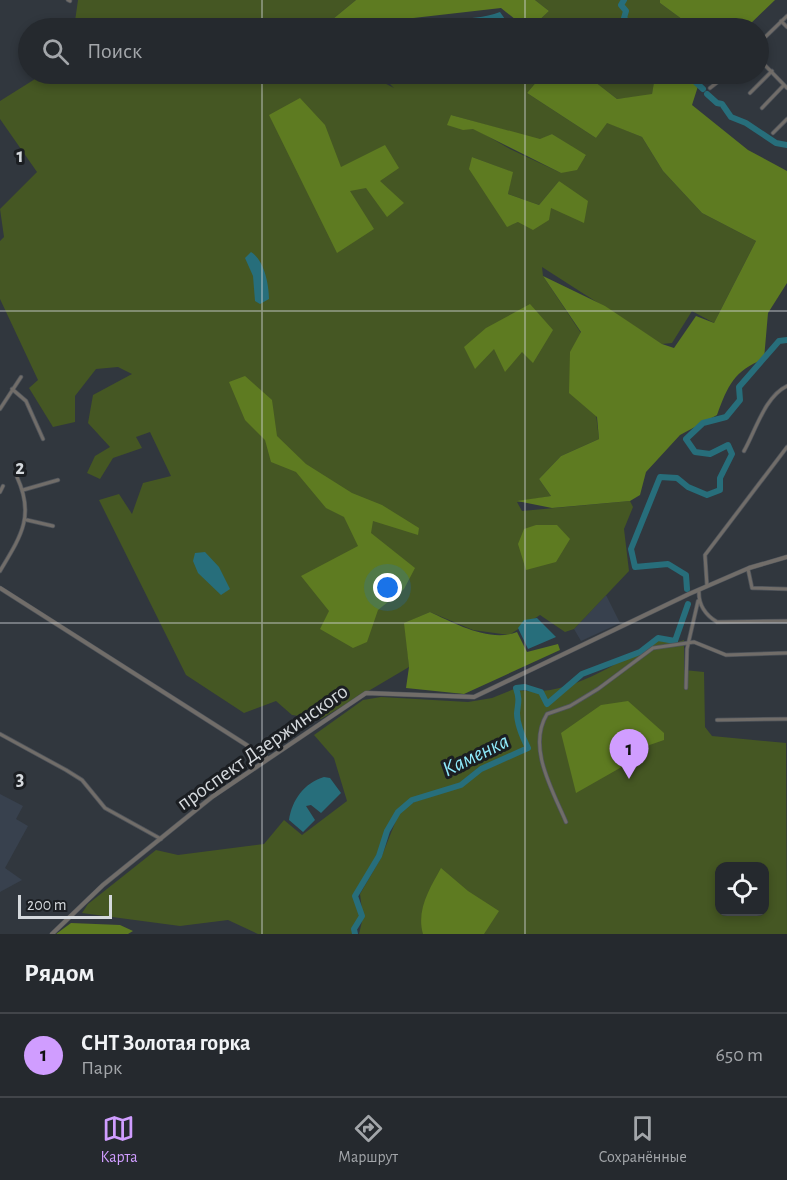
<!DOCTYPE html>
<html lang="ru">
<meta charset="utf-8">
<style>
:root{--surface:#25292e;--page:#31353a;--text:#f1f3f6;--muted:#a3a6aa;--line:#42454a;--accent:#d09dff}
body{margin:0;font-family:"Alegreya Sans",sans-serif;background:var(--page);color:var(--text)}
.controls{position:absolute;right:18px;bottom:18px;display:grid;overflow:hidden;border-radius:12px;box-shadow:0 3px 9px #0003}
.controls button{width:54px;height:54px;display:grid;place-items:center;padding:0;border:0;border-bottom:2px solid var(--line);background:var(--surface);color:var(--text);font:30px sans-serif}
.scale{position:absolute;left:18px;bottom:15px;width:94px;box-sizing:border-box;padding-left:6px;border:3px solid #d5d9dd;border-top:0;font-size:16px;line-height:21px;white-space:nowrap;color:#d5d9dd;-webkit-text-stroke:4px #1b1e22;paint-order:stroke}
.you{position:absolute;left:388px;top:588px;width:21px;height:21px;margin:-15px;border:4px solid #fff;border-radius:50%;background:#1a73e8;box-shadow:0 0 0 9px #1a73e833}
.badge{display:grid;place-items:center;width:39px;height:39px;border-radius:50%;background:var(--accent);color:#111;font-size:20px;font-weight:700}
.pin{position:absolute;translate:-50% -50px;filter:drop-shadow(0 2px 3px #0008)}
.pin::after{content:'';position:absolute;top:32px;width:21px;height:18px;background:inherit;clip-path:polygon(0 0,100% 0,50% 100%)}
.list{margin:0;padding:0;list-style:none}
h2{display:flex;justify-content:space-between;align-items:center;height:78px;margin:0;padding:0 24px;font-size:26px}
h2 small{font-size:20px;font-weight:400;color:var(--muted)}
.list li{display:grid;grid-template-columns:39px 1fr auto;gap:18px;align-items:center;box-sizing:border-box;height:84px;padding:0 24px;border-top:2px solid var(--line)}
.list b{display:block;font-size:22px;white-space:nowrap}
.list p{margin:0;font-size:20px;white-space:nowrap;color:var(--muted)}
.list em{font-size:20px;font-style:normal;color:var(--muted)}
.icon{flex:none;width:33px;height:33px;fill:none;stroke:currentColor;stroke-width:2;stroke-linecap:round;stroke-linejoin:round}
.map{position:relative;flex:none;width:787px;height:934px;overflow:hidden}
.search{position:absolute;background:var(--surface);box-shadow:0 3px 9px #0003;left:18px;right:18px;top:18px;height:66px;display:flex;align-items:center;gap:15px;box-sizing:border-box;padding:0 21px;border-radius:33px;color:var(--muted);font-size:22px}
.sheet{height:162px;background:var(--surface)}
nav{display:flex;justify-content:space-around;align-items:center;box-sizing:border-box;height:84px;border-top:2px solid var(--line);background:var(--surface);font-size:16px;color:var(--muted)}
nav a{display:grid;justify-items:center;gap:3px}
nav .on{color:var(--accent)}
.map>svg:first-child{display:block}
.built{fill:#38414e}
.green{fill:#455723;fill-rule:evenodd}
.forest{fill:#5e7b21}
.water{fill:#276e7b}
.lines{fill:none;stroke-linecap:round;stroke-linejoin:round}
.river{stroke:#276e7b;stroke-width:6}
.minor-casing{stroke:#4f545b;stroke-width:4.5}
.tertiary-casing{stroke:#4f545b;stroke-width:5}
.minor{stroke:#716d69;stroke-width:3}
.tertiary{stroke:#716d69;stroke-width:4}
.grid{fill:none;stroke:#d5d9dd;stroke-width:1.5;stroke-opacity:0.55}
.labels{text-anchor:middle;stroke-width:6;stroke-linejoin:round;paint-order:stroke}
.street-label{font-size:21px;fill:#d5d9dd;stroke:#1b1e22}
.water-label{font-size:22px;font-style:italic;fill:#8feafb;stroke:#1b1e22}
.grid-label{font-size:20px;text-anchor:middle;font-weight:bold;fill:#d5d9dd;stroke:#1b1e22;stroke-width:6;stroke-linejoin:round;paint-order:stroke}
</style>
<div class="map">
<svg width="787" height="934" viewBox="0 0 787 934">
<rect width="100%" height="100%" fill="#31373e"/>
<path class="built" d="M606 595 620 623 581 641 574 629Z
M0 794 23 806 16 819 28 826 5 868 22 880 0 892Z"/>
<path class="green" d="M78 0H356L322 28H74Z
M535 0H660V3L694 28H531L549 11Z
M43 74H367L394 88 383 77 390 74H543L527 93 596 138 606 122 642 137 663 171 702 213 756 241 714 323 692 311 672 343 662 344 542 267 543 276 587 342 599 439 561 456 539 479 551 496 517 502 522 511 630 501 633 507 624 529 629 571 574 629 565 632 540 615 509 635 473 630 430 612 405 623 409 667 321 719 292 715 276 701 244 713 186 675 99 500 119 494 132 514 143 483 171 476 150 432 136 437 142 448 113 458 100 479 87 473 95 456 110 447 88 423 93 395 132 374 118 367 96 369 75 396V422L53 427 29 388 38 380 0 299V241L4 237 0 209 37 172 0 119V101ZM451 115 540 140 552 134 586 156 561 173 510 149ZM472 157 512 172 508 194 539 205 559 181 584 222 551 207 511 225Z
M585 74H640L654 82 652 95 617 99Z
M659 637 678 642 684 640V670L704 672 705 727 712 736 786 743 787 934H359L363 917 360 894 381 858 399 813 414 802 461 787 482 771 529 750C525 739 519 727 519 715 519 705 522 701 519 690 566 699 620 662 659 637ZM720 866H764V912H720Z
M514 689C518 700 516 703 516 714 516 725 521 737 525 748L479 767 460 783 411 799 396 811 386 831 378 856 354 896 360 916 352 929 353 934H258L228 920 180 926 82 913 88 904 156 850 178 855 264 844 284 820 302 835 347 801 334 758 314 735 363 700 381 697 468 702 492 698Z"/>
<path class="forest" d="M356 0H535L549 11 531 28H526L501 8 396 20 390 28H322Z
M660 0H775L746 28H694L660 3Z
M543 74H585L617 99 652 94 654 82 640 74H690L700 80 692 105 748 150 787 171V283L768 313 764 359C734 371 728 385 717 415L680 435 646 472 640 495 630 501 552 508 517 501 551 496 539 479 561 456 599 439 597 417 569 393 570 352 581 332 543 276 605 306 662 344 674 348 696 316 714 323 756 241 702 213 663 171 642 137 607 123 596 138 527 93Z
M300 98 325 125 341 167 385 145 399 168 380 181 404 203 387 217 366 188 350 191 374 229 337 253 269 115Z
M451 115 540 139 552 134 586 155 577 170 561 173 473 129 463 130 447 125Z
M472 157 513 172 508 194 539 205 559 181 588 201 584 223 551 208 549 220 533 230 518 222 507 227 469 169Z
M530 304 553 330 533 363 522 352 505 372 494 349 475 369 464 347 486 328Z
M245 376 272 400 277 436 306 464 352 493 382 505 419 528 418 535 373 521 371 533 415 568 404 589 378 610 367 642 353 648 320 629 329 611 301 576 358 546 344 517 326 508 296 472 271 462 265 440 245 420 229 382Z
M536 525H557L570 539 556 562 526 570 518 544 524 529Z
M430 612C454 623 490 643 517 632L527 652 558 644 560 650 464 694 406 688 409 667 404 623Z
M628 701 664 733V740L635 750 627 764 576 793 561 733 601 705Z
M441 868 468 891 499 911 484 934H423C416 910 430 888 441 868Z
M71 923 120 925 133 931 128 934H56Z"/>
<path class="water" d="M500 12 507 22 494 28H405C434 14 469 24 500 12Z
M251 252C264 260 269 284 269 299L260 304 255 301 253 276 245 258Z
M205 552 219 567 230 589 221 595 198 573 193 561 195 553Z
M537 618 556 637 528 649 518 628 524 620Z
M324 777 330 778 341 793 321 813 311 805 306 806 315 820 303 832 289 820C292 800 304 783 324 777Z"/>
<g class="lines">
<path class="river" d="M624 0 621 5 626 11 624 18 630 25 639 28
M687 74 703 89
M707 94 717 103 722 104 731 117 746 123 776 143 787 145
M687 589 686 575 668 564 635 567 631 549 660 477 677 478 688 487 707 495 720 490V478L732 454 728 445 710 454 695 452 686 439 703 423 726 417 740 400 739 387 779 341 787 340
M355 934 354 929 362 916 355 896 379 856 387 831 398 812 412 800 461 785 481 769 528 748C523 738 517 725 517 713 518 703 520 700 516 688L525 687 541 692 547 704 582 674 640 652 658 638 675 641 688 604"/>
<g class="minor-casing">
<path id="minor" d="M68 0 70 1
M781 21 787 27
M758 44 787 16
M758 58 787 88
M710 88 728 74
M750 93 772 71
M762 108 784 85
M773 133 787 119
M12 389 26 401 43 439
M0 409 21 377
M744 451C755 432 765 396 787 386
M23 490 58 480
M0 492 3 486
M27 520 53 526
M748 569 752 588 787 589
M0 571C21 536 35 516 17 477
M707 586 705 555 787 447
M699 590C698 604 704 614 717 622L787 621
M686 688 687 649 698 601
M717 720 787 719
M0 734 66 770 82 780 105 808 161 839
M566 822C552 789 527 747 547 714L570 706 598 689 653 648 694 642 726 655 787 653"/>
</g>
<g class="tertiary-casing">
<path id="tertiary" d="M0 588 267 758
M52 934 103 885 212 797 366 693 474 697 689 594 749 568 787 557"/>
</g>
<use href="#minor" class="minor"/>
<use href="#tertiary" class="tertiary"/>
</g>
<path class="grid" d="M262 0V28M525 0V28M262 74V934M525 74V934M0 311H787M0 623H787"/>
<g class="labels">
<g class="street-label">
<text transform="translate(262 747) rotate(-35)" y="7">проспект Дзержинского</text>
</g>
<g class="water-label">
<text transform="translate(475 754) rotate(-26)" y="8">Каменка</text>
</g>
</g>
<g class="grid-label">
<text x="20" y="162">1</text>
<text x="20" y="474">2</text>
<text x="20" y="785">3</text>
</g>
</svg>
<div class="controls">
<button><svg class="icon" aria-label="locate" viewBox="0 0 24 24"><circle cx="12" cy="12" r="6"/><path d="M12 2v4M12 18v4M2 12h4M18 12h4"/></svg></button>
</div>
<div class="scale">200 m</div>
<div class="you"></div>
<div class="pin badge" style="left:629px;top:779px">1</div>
<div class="search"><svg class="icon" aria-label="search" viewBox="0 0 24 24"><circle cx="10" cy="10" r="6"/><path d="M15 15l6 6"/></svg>Поиск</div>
</div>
<section class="sheet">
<h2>Рядом<small></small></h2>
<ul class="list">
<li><span class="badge">1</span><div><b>СНТ Золотая горка</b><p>Парк</p></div><em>650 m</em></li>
</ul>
</section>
<nav>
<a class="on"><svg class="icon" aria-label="map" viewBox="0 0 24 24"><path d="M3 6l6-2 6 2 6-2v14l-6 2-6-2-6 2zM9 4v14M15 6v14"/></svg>Карта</a>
<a><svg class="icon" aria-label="directions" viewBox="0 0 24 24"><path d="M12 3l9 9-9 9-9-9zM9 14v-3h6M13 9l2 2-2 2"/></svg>Маршрут</a>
<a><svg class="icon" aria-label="saved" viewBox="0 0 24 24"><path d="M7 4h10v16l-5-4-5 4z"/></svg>Сохранённые</a>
</nav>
